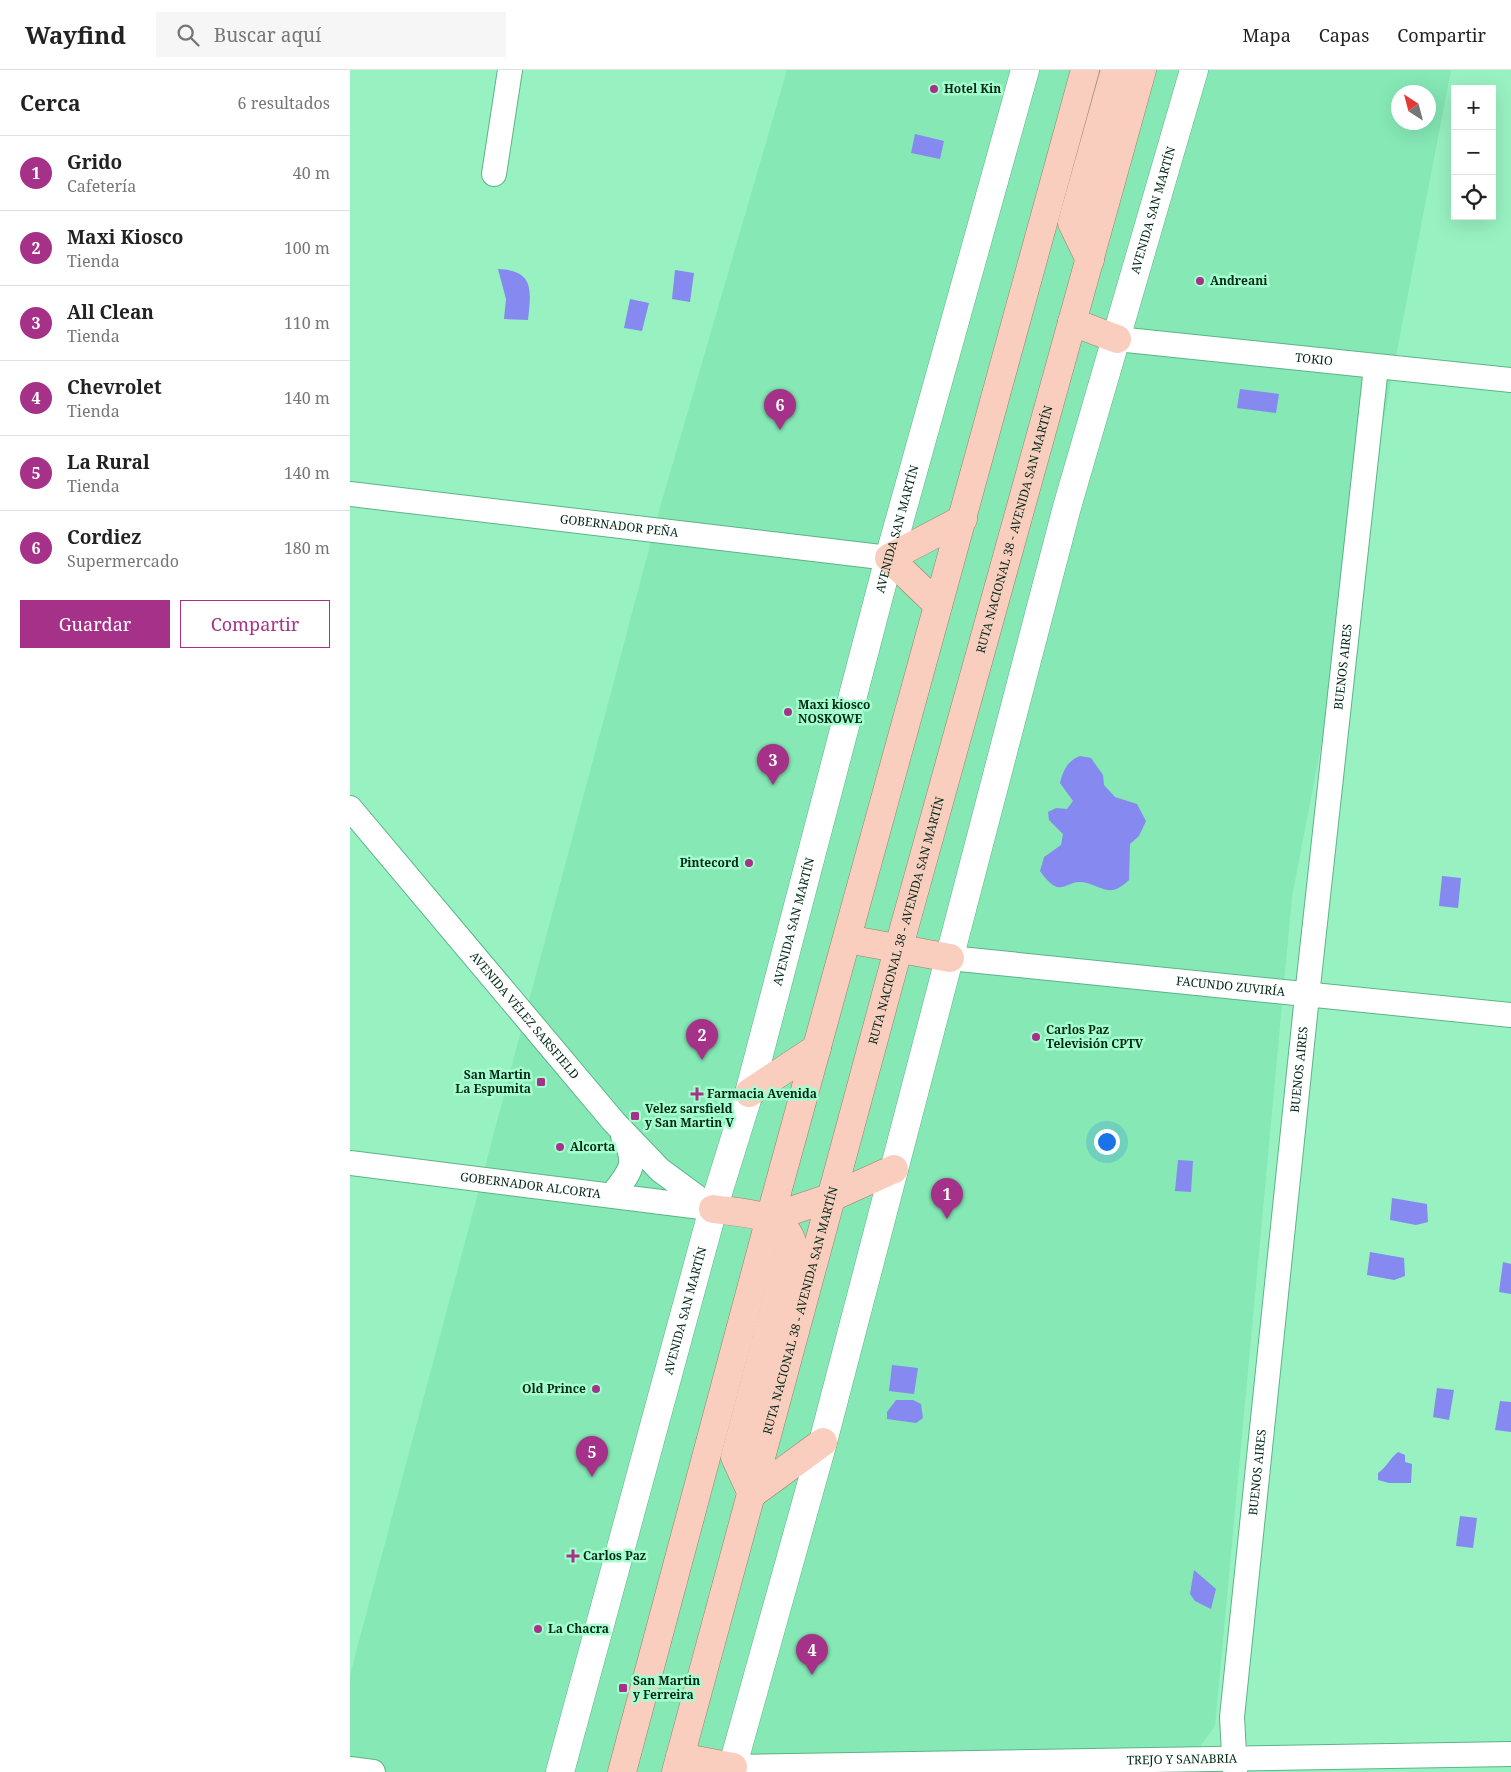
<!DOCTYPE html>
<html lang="es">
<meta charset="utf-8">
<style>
:root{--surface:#fff;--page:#f6f6f6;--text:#222;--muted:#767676;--line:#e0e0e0;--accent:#a63189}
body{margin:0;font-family:"Noto Serif",serif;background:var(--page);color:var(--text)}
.controls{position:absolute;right:15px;top:15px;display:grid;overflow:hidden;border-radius:0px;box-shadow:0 5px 20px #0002}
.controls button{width:45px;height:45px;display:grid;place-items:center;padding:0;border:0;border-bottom:1px solid var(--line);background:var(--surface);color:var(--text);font:25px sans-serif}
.compass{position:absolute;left:1041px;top:15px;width:45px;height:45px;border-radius:50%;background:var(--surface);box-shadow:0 5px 20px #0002;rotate:324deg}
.you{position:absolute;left:756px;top:1071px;width:18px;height:18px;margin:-12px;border:4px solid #fff;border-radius:50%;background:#1a73e8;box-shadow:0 0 0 8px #1a73e833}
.badge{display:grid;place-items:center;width:32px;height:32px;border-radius:50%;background:var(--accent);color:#fff;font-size:16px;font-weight:700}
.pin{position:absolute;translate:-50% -41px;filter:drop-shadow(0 1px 2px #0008)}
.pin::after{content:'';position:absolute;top:26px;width:18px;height:15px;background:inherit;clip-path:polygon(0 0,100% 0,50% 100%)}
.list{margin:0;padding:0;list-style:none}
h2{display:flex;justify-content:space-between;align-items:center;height:65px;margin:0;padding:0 20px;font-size:21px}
h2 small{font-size:16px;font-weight:400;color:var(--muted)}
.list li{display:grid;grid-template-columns:32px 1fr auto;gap:15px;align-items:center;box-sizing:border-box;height:75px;padding:0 20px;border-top:1px solid var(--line)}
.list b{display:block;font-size:19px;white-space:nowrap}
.list p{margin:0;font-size:16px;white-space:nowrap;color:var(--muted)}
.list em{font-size:16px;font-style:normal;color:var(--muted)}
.actions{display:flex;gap:10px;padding:15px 20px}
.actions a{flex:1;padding:11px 0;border:1px solid var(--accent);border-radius:0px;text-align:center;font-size:18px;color:var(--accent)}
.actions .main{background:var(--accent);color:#fff}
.icon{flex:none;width:28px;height:28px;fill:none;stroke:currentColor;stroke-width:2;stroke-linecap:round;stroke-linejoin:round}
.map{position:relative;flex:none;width:1161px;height:1702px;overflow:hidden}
header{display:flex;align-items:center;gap:30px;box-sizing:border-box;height:70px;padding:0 25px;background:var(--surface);border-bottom:1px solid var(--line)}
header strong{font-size:24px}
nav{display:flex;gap:28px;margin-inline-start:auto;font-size:18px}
.search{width:350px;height:45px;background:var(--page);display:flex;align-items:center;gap:12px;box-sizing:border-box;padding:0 18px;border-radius:0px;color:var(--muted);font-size:19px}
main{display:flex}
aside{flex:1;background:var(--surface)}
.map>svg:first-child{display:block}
.built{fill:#85e8b5;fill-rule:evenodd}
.water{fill:#8589f0}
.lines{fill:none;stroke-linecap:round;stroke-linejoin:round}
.street-casing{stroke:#5bb487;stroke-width:26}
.secondary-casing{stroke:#5bb487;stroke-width:29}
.primary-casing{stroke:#a07e68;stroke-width:29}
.street{stroke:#fff;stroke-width:24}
.secondary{stroke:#fff;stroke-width:28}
.primary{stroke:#facebf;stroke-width:28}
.poi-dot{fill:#a63189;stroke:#a5fece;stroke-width:2}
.labels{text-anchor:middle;stroke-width:5;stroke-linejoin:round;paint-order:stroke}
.poi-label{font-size:12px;font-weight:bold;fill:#012817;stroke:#a5fece;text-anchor:start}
.street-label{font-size:12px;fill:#012817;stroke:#a5fece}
</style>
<header>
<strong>Wayfind</strong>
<div class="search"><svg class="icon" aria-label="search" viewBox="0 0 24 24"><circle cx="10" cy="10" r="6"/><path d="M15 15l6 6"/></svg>Buscar aquí</div>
<nav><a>Mapa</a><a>Capas</a><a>Compartir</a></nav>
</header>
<main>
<aside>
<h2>Cerca<small>6 resultados</small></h2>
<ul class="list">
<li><span class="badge">1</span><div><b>Grido</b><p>Cafetería</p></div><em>40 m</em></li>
<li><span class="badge">2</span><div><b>Maxi Kiosco</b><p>Tienda</p></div><em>100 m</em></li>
<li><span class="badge">3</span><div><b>All Clean</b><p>Tienda</p></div><em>110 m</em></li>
<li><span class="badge">4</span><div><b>Chevrolet</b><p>Tienda</p></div><em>140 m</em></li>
<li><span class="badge">5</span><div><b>La Rural</b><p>Tienda</p></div><em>140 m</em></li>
<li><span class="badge">6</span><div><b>Cordiez</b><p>Supermercado</p></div><em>180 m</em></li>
</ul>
<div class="actions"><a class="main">Guardar</a><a>Compartir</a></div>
</aside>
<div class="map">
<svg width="1161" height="1702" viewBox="0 0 1161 1702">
<rect width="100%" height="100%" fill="#98f1c1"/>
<path class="built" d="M437 0H1101L942 827 865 1656 831 1702H0V1605L311 434ZM1048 22H1078V52H1048Z"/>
<path class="water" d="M565 64 594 71 590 89 561 83Z
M148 199C185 200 181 221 178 250L154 249 156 229Z
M325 200 344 203 340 232 322 229Z
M280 229 299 233 292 261 274 258Z
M890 319 929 324 926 343 887 338Z
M730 686 741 688 753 705 754 715 765 727 787 734 796 751 789 766 780 774 779 810C761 827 756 819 737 813 714 807 713 833 690 801L694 787 711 775 713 764 699 750 698 742 706 738 717 739 723 731 710 713C713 701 717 691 730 686Z
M1092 806 1111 808 1108 838 1089 836Z
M828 1090 843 1091 841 1122 825 1121Z
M1042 1128 1077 1134 1078 1152 1066 1155 1040 1150Z
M1020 1182 1054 1188 1055 1206 1044 1210 1017 1205Z
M1153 1192 1161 1194V1224L1149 1222Z
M542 1295 568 1298 564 1324 539 1321Z
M1087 1318 1104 1320 1099 1350 1083 1347Z
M546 1330H563L571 1334 573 1348 566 1353 537 1349V1342Z
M1150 1331 1161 1332V1362L1145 1360Z
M1048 1382 1055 1385V1392L1062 1394 1061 1413H1039L1028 1410V1403C1037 1397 1039 1389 1048 1382Z
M1110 1446 1127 1448 1123 1478 1106 1476Z
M844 1500 866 1519 861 1539 845 1531 840 1524Z"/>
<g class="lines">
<g class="street-casing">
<g id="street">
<path d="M144 104 160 0"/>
<path id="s1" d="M767 269 1161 310"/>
<path id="s2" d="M0 424 539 488"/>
<path id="s3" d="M0 738 264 1052 310 1100 363 1139"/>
<path id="s4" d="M600 888 1161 945"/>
<path id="s5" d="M0 1093 359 1138"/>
<path d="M262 1125C280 1102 289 1094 273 1066"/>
<path id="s6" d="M383 1697 1161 1684"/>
<path d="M0 1699 23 1702"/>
<path id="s7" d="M885 1702 882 1647 957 926 1026 297"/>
</g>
</g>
<g class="secondary-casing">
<g id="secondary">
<path id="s8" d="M210 1702 363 1139 399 1023 539 488 675 0"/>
<path id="s9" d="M381 1702 473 1372 717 437 844 0"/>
</g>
</g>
<g class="primary-casing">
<g id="primary">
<path d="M740 190 722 153 765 0"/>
<path d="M722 252 767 269"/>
<path d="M588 535 539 488 613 449"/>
<path d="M497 869 600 888"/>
<path d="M399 1023 467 978"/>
<path d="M363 1139C390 1143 433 1142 442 1172L385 1387 402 1424"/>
<path d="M420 1148 482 1127 544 1099"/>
<path d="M402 1424 473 1372"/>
<path d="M330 1687 383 1697"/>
<path d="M272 1702 420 1148 735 0"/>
<path id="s10" d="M326 1702 548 880 792 0"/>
</g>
</g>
<use href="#street" class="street"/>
<use href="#secondary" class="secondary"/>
<use href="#primary" class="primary"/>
</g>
<g class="poi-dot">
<circle cx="584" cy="19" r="5"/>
<circle cx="850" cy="211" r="5"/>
<circle cx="438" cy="642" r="5"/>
<circle cx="399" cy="793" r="5"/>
<circle cx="686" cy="967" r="5"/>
<rect x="186" y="1007" width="10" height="10" rx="2.5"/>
<path d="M344.5 1016.5h5v5h5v5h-5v5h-5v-5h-5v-5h5z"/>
<rect x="280" y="1041" width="10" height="10" rx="2.5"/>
<circle cx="210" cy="1077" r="5"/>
<circle cx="246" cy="1319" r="5"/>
<path d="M220.5 1478.5h5v5h5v5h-5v5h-5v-5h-5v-5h5z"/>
<circle cx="188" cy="1559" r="5"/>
<rect x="268" y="1613" width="10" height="10" rx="2.5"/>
</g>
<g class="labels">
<g class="poi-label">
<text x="594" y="23">Hotel Kin</text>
<text x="860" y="215">Andreani</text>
<text x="448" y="639">Maxi kiosco<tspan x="448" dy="14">NOSKOWE</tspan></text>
<text x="389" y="797" text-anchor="end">Pintecord</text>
<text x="696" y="964">Carlos Paz<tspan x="696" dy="14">Televisión CPTV</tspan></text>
<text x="181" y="1009" text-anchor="end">San Martin<tspan x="181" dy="14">La Espumita</tspan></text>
<text x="357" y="1028">Farmacia Avenida</text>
<text x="295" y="1043">Velez sarsfield<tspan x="295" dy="14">y San Martin V</tspan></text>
<text x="220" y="1081">Alcorta</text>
<text x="236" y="1323" text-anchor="end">Old Prince</text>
<text x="233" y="1490">Carlos Paz</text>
<text x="198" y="1563">La Chacra</text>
<text x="283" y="1615">San Martin<tspan x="283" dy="14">y Ferreira</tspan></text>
</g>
<g class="street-label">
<text dy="4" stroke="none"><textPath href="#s9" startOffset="1618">AVENIDA SAN MARTÍN</textPath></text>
<text dy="4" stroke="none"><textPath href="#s1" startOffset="198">TOKIO</textPath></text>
<text dy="4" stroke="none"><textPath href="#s2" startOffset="271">GOBERNADOR PEÑA</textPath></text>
<text dy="4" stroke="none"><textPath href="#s8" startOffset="1288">AVENIDA SAN MARTÍN</textPath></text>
<text dy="4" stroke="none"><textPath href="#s10" startOffset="1288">RUTA NACIONAL 38 - AVENIDA SAN MARTÍN</textPath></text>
<text dy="4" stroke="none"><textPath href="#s7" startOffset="1111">BUENOS AIRES</textPath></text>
<text dy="4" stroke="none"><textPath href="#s10" startOffset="882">RUTA NACIONAL 38 - AVENIDA SAN MARTÍN</textPath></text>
<text dy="4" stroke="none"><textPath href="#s8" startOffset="882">AVENIDA SAN MARTÍN</textPath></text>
<text dy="4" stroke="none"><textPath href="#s4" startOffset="282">FACUNDO ZUVIRÍA</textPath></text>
<text dy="4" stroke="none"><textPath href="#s3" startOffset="271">AVENIDA VÉLEZ SARSFIELD</textPath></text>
<text dy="4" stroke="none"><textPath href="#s7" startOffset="706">BUENOS AIRES</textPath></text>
<text dy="4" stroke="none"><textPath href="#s5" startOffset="182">GOBERNADOR ALCORTA</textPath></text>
<text dy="4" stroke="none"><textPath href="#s8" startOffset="478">AVENIDA SAN MARTÍN</textPath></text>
<text dy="4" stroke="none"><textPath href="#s10" startOffset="478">RUTA NACIONAL 38 - AVENIDA SAN MARTÍN</textPath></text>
<text dy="4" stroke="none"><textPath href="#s7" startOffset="301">BUENOS AIRES</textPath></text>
<text dy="4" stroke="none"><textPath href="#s6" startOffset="449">TREJO Y SANABRIA</textPath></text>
</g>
</g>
</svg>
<div class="controls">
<button>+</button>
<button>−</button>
<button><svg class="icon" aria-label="locate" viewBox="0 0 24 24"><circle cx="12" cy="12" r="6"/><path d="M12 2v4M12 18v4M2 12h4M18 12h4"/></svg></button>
</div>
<svg class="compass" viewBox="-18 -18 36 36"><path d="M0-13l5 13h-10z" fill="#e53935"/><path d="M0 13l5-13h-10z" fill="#767676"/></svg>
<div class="you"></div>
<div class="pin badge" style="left:597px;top:1149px">1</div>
<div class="pin badge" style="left:352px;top:990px">2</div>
<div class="pin badge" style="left:423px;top:715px">3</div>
<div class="pin badge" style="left:462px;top:1605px">4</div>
<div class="pin badge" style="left:242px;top:1407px">5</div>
<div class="pin badge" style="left:430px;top:360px">6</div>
</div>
</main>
